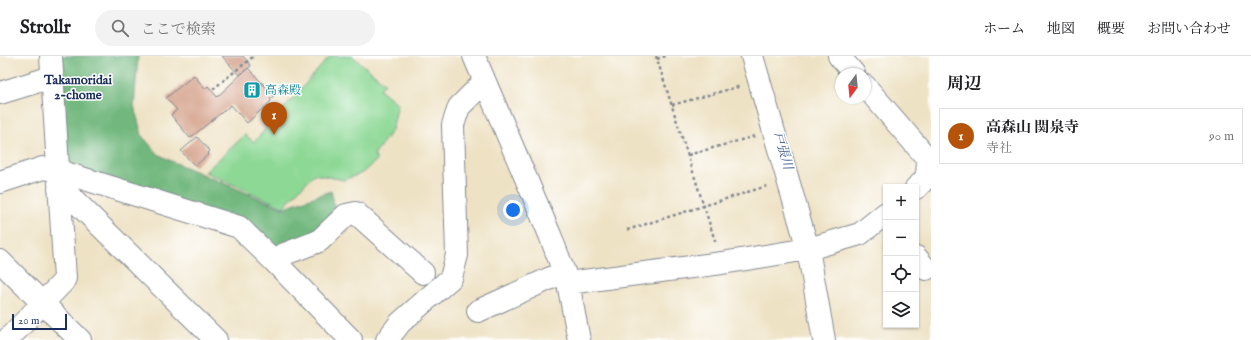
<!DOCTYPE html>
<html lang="ja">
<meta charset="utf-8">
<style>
:root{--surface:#fff;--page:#f2f2f2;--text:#202124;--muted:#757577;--line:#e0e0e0;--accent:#b45309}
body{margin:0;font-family:"IM FELL English","Noto Serif JP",serif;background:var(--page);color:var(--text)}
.controls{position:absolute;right:12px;bottom:12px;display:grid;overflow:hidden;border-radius:0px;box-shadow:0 1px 3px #0004}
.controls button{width:36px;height:36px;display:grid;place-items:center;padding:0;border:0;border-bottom:1px solid var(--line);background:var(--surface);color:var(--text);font:20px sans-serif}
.compass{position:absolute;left:835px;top:12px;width:36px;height:36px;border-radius:50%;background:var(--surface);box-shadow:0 1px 3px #0004;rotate:195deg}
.scale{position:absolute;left:12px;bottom:10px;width:55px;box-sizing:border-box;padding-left:4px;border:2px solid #1b2f5e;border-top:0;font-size:11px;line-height:14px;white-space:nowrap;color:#1b2f5e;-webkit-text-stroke:3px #fff;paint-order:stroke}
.you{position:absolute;left:513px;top:154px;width:14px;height:14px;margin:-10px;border:3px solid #fff;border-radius:50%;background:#1a73e8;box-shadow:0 0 0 6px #1a73e833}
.badge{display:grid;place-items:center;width:26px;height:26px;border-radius:50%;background:var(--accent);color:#fff;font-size:13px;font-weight:700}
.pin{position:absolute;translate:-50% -33px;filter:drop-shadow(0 1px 2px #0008)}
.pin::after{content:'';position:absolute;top:21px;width:14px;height:12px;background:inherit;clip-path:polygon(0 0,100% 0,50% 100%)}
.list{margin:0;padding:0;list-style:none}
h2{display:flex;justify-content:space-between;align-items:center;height:52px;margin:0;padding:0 16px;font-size:17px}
h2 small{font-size:13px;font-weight:400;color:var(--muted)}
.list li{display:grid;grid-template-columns:26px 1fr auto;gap:12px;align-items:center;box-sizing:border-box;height:56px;margin:0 8px 8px;padding:0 8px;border:1px solid var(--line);border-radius:0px}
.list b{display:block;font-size:15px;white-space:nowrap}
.list p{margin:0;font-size:13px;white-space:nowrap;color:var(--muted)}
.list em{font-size:13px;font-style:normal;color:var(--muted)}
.icon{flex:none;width:22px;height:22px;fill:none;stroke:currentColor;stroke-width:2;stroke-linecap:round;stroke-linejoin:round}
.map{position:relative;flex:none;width:931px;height:284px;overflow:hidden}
header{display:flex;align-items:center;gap:24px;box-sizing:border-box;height:56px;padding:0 20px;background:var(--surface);border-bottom:1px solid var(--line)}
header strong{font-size:19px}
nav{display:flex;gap:22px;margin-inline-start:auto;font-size:14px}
.search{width:280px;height:36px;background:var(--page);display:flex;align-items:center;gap:10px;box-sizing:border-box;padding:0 14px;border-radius:22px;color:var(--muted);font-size:15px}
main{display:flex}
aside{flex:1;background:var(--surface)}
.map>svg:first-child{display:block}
.green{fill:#8dd895;stroke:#54847a}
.forest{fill:#72b87e;stroke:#46746e}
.building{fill:#d0987f}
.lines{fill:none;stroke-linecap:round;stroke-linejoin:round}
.minor-casing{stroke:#848891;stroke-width:24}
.path{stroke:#848891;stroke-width:2.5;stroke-dasharray:3 3;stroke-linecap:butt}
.minor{stroke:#fff;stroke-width:22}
.labels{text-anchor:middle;stroke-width:3;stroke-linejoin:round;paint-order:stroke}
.culture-label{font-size:12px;fill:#0d838f;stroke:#fff;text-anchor:start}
.neighbourhood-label{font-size:13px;font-weight:bold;fill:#1b2f5e;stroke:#fff}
.water-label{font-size:13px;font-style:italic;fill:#395a8c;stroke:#fff}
</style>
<header>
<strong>Strollr</strong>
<div class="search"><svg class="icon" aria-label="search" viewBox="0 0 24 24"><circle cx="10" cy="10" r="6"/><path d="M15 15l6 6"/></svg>ここで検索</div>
<nav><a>ホーム</a><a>地図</a><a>概要</a><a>お問い合わせ</a></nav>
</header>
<main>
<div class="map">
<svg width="931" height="284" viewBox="0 0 931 284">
<rect width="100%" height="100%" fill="#fff"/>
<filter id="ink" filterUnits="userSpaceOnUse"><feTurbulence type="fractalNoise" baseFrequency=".025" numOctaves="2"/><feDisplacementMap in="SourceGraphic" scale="8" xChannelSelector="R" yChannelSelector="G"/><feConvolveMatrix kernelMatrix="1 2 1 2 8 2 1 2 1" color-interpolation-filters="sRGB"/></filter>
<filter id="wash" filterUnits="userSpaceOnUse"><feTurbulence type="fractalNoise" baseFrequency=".012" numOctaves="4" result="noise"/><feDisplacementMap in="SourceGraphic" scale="16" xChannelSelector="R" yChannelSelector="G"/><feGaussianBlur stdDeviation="0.9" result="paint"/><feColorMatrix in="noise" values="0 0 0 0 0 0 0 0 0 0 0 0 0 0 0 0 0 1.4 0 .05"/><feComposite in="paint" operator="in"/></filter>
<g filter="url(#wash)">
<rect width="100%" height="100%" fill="#eee2c4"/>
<path class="green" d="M330 0H352L385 27 380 33 398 48 392 74 374 99 377 104 362 117 344 124 314 118 283 151 205 116 245 79 254 86Z"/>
<path class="forest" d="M59 0H138L134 50 142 80 158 98 171 105 282 152 331 135 334 148 331 168 280 202 242 167 73 111 65 98Z"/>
<g id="blocks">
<path class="building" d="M222 0H243L251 10 239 19Z
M248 12 274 40 270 43 271 45 247 67 231 49 190 82 171 59 177 54 166 42 194 19 205 33 208 30 217 41Z
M197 81 210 95 208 97 209 98 195 110 181 95Z"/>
</g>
</g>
<g filter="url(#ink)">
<use href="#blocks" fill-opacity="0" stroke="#848891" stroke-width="1"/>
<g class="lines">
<g class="minor-casing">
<path id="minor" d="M474 0 550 179 564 216 568 227 579 284
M752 0 808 193 824 284
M839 0 854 18
M865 30 928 103C927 119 929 121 916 132
M0 37 52 21
M0 126 43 112 59 115 239 171 274 205 351 284
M59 133 71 141 216 284
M916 201 926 213
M0 205 80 284
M274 205 282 199 319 185 346 159 356 157 423 217
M568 227 722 207 808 193 860 178 886 157
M478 255 564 216
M7 284 63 226 65 222 51 0
M387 284 400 267 451 222 457 199 453 69 459 51 484 26"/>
</g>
<path class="path" d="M656 0 716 188
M657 3 666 0
M213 33 254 0
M672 49 741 30
M688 99 755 80
M627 174 770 129"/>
<use href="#minor" class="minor"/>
</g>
</g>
<defs>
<g id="building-square" transform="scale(0.9)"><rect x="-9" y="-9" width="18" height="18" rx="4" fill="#0f9aa8" stroke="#fff"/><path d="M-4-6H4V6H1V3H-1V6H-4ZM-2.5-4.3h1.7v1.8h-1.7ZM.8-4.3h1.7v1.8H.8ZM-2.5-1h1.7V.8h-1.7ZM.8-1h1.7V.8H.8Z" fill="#fff"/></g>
</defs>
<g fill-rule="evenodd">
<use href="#building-square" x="252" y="34"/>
</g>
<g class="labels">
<g class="culture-label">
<text x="265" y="38">高森殿</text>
</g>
<g class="neighbourhood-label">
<text x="78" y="28">Takamoridai<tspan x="78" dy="15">2-chome</tspan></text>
</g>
<g class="water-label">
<text transform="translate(784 94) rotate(74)" y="5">戸張川</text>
</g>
</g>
</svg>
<div class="controls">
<button>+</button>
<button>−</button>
<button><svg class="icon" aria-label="locate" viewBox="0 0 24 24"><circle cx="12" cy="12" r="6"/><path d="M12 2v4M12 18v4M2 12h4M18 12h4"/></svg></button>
<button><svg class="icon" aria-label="layers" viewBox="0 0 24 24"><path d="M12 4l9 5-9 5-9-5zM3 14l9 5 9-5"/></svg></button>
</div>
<svg class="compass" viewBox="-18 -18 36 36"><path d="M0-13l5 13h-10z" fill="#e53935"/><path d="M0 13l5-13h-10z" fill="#757577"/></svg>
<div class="scale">20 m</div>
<div class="you"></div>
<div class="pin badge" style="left:274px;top:79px">1</div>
</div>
<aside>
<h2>周辺<small></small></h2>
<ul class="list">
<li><span class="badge">1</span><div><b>高森山 関泉寺</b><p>寺社</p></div><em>90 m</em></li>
</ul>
</aside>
</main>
